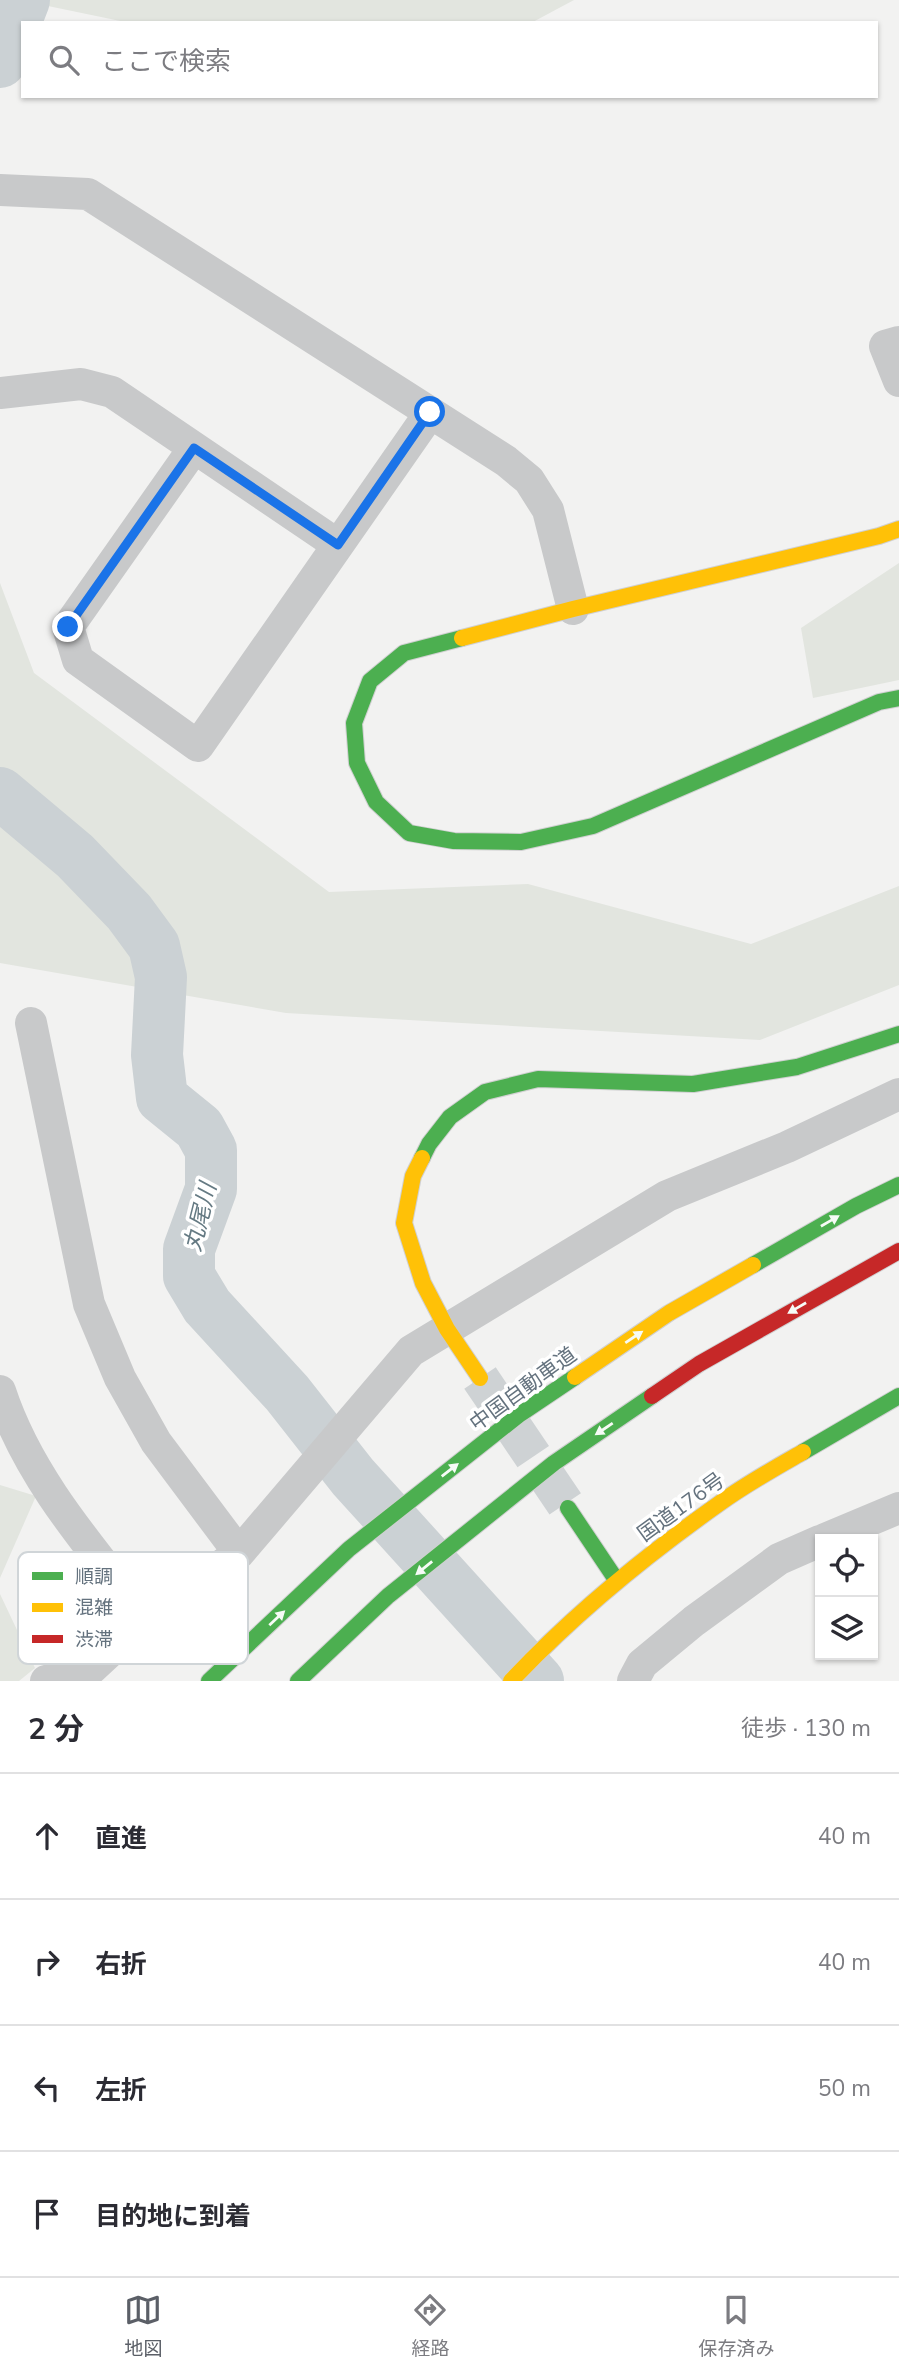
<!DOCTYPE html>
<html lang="ja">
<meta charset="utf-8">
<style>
:root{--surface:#fff;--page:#f2f2f3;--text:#2b2b33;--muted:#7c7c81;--line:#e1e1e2;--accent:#5b5f67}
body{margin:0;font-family:"Nunito Sans","Noto Sans JP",sans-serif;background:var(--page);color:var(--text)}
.controls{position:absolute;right:21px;bottom:21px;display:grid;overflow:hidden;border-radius:0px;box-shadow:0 2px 5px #0004}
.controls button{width:63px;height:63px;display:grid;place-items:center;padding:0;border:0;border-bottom:2px solid var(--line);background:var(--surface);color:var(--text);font:35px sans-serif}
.stop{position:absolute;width:21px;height:21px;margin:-16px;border:5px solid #1a73e8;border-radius:50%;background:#fff}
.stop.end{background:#1a73e8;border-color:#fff;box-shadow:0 2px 7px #0008}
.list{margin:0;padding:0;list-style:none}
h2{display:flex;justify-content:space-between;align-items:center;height:91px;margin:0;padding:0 28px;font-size:30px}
h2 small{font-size:23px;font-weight:400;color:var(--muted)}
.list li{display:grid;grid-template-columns:46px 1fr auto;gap:21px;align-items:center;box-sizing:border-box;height:126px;padding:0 28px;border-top:2px solid var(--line)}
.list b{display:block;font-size:26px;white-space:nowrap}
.list em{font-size:23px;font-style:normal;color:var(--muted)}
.icon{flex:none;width:38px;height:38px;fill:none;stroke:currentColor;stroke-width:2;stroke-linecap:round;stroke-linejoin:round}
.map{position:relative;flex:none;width:899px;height:1681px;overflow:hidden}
.search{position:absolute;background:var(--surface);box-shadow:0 2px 5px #0004;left:21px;right:21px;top:21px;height:77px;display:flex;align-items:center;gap:18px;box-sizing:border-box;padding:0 24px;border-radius:0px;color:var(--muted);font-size:26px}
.sheet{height:595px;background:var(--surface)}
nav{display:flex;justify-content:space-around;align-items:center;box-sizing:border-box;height:98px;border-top:2px solid var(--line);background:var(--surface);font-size:19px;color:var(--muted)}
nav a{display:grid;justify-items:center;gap:4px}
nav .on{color:var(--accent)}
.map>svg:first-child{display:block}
.green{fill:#e2e5df}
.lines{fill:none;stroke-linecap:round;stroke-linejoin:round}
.river{stroke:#cbd1d4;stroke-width:52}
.secondary-tunnel{stroke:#ced2d4;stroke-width:38;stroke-dasharray:38 19;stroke-linecap:butt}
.fast-casing{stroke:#d0d0d1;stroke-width:18}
.slow-casing{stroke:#d0d0d1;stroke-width:18}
.jam-casing{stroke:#d0d0d1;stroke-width:18}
.street{stroke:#c8c9ca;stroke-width:32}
.fast{stroke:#4caf50;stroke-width:16}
.slow{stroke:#ffc107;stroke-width:16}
.jam{stroke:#c62828;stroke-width:16}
.oneway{fill:#f6fbf6}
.route{stroke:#1a73e8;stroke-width:9}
.labels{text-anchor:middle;stroke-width:7;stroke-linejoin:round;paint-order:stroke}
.street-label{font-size:21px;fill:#64727e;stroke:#fff}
.water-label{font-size:23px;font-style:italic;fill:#657a83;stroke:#fff}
.key{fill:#fff;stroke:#d0d5d8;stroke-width:2}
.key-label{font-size:19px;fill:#64727e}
</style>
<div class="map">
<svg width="899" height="1681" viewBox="0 0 899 1681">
<rect width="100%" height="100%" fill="#f2f2f1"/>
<path class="green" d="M19 0H574L531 23H130Z
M899 563V680L813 698 801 628Z
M0 583 34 673 329 892 528 884 751 944 899 886V985L760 1040 286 1013 0 963Z
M0 1485 36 1496 0 1578Z
M0 1594 35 1668 19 1681H0Z"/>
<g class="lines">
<path class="river" d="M0 62 24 0
M0 793 75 856 129 912 154 946 161 977 157 1055 162 1098 199 1128 211 1150V1189L189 1249V1276L207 1306 287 1393 353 1477 538 1681"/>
<path class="secondary-tunnel" d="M480 1378 568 1508"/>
<g class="fast-casing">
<path id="fast" d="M462 638 404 653 370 681 354 723 357 763 376 802 409 833 454 841 521 842 593 826 879 702 899 698
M422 1158 429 1144 450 1117 485 1092 538 1079 693 1084 797 1067 899 1034
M753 1265 856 1206 899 1185
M803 1452 899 1396
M568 1508 617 1581
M209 1681 349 1549 520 1414 575 1377
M298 1681 388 1596 554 1463 652 1396"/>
</g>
<g class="slow-casing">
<path id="slow" d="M462 638 573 609 879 536 899 529
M422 1158 413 1176 404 1223 423 1283 447 1329 480 1378
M575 1377 669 1313 753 1265
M511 1681C574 1614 645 1556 720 1503 746 1484 775 1468 803 1452"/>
</g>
<g class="jam-casing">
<path id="jam" d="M652 1396 699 1364 899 1251"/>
</g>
<path class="street" d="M0 190 88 194 506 461 529 480 548 510 573 609
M899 342 885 346 899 381
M0 393 81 384 112 392 338 545
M194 448 68 627 78 660 198 746 430 413
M31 1023 89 1304 120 1378 156 1442 239 1553
M0 1391C28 1477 91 1548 146 1618
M825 1539 899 1508
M46 1681 88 1670
M78 1681 146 1618 239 1553 411 1351 667 1196 787 1147 899 1094
M633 1681 642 1664 694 1621 779 1559 820 1541"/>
<use href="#fast" class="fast"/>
<use href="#slow" class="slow"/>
<use href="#jam" class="jam"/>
</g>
<defs><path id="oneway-solid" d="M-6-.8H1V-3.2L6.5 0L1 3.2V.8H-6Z" transform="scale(1.75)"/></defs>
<g class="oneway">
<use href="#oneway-solid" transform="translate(830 1221) rotate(-30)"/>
<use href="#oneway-solid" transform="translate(797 1308) rotate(150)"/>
<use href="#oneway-solid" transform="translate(634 1337) rotate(-34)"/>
<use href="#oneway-solid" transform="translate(604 1429) rotate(146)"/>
<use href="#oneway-solid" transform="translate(450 1470) rotate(-38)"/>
<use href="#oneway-solid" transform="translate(424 1568) rotate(141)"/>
<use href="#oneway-solid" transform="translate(277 1618) rotate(-43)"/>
</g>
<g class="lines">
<path class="route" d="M68 627 194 448 338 545 430 412"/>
</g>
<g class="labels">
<g class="street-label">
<text transform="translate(523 1389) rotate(-36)" y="7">中国自動車道</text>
<text transform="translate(681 1507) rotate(-36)" y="7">国道176号</text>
</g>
<g class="water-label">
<text transform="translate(200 1217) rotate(-76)" y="8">丸尾川</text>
</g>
</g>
<rect x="18" y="1552" width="230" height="112" rx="10" class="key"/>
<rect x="32" y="1572" width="31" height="8" fill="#4caf50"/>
<rect x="32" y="1603" width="31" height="9" fill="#ffc107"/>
<rect x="32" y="1635" width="31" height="8" fill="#c62828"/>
<g class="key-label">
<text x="75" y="1583">順調</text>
<text x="75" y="1614">混雑</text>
<text x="75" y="1646">渋滞</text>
</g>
</svg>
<div class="controls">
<button><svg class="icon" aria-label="locate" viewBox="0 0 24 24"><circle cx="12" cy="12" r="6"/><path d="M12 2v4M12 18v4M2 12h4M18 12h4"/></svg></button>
<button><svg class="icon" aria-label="layers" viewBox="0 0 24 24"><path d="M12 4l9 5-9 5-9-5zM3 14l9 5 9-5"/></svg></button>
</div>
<div class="stop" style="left:430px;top:412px"></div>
<div class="stop end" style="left:68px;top:627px"></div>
<div class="search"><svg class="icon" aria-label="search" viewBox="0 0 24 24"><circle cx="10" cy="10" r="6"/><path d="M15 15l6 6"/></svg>ここで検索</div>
</div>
<section class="sheet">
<h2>2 分<small>徒歩 · 130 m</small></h2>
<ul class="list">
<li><svg class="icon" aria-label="ahead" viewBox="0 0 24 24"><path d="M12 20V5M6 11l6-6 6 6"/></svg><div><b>直進</b></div><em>40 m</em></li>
<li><svg class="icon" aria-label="right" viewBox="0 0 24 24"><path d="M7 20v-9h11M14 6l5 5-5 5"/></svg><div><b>右折</b></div><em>40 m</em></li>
<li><svg class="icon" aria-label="left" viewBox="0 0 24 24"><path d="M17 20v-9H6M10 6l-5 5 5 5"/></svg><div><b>左折</b></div><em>50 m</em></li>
<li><svg class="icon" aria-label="arrive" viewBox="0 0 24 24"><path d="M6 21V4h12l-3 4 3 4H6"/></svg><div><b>目的地に到着</b></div></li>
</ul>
</section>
<nav>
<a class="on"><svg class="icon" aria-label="map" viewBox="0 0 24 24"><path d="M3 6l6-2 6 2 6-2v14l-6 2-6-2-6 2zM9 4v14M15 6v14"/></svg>地図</a>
<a><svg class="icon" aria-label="directions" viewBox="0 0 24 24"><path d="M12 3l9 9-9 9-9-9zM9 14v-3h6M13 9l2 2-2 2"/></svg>経路</a>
<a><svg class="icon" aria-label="saved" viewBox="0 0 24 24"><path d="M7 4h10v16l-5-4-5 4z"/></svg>保存済み</a>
</nav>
